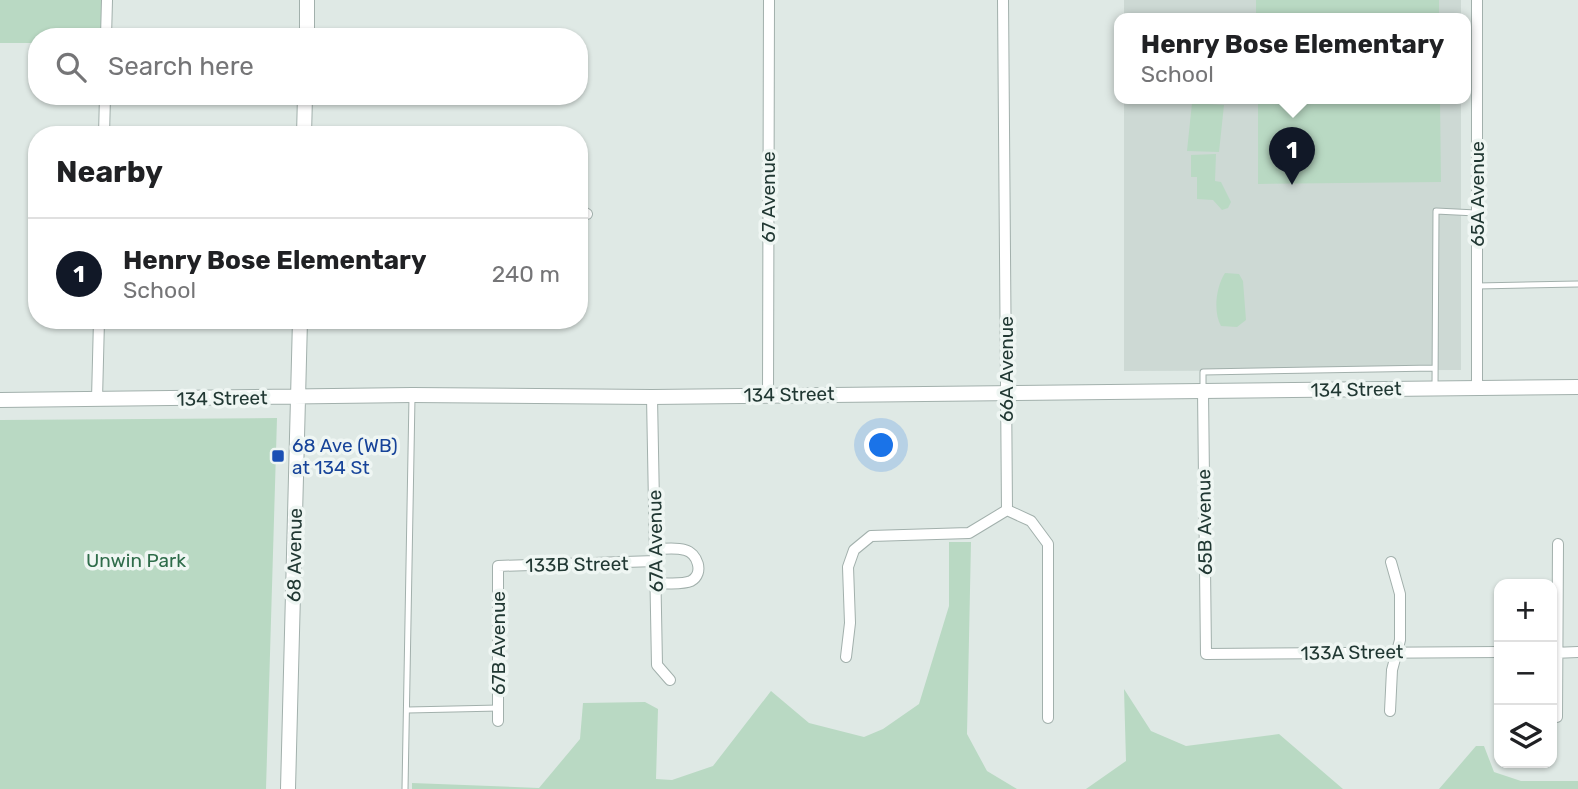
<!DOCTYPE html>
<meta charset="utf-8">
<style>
:root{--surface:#fff;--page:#f2f2f2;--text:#202124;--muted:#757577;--line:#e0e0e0;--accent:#111827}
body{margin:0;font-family:Rubik,sans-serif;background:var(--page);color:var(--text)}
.controls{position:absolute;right:21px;bottom:21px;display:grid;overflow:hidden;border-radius:14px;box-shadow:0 2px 5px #0004}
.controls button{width:63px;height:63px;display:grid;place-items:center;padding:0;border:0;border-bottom:2px solid var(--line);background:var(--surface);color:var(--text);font:35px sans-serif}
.you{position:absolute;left:882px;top:446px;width:24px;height:24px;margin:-18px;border:5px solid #fff;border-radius:50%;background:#1a73e8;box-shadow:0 0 0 10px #1a73e833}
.badge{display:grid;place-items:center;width:46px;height:46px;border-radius:50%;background:var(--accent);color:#fff;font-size:23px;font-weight:700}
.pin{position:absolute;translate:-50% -58px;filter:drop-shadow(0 2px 4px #0008)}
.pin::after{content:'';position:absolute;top:37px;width:24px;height:21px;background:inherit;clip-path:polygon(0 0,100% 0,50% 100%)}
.popup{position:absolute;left:1114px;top:13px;width:357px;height:91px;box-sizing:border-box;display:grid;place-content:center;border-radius:14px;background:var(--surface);filter:drop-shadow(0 2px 5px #0005);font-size:23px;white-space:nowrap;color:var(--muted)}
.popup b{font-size:26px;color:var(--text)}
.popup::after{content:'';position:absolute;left:50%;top:100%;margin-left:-14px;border:14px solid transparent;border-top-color:var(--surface)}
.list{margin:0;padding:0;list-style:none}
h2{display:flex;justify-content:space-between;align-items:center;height:91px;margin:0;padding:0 28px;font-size:30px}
h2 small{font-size:23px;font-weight:400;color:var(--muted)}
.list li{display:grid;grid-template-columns:46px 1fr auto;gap:21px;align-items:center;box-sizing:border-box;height:112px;padding:0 28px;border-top:2px solid var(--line)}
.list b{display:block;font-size:26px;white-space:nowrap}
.list p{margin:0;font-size:23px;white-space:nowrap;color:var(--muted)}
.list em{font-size:23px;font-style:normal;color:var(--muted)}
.icon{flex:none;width:38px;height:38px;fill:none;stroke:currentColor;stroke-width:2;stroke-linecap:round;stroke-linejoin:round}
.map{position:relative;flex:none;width:1578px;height:789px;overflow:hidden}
.search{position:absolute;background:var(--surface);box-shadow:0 2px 5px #0004;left:28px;top:28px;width:560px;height:77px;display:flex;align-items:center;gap:18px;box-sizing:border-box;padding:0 24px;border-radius:28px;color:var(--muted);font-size:26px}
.panel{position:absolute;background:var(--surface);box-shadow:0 2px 5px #0004;left:28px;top:126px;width:560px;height:203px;border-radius:28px}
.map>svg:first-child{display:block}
.built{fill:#cdd9d4}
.green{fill:#b9d9c3}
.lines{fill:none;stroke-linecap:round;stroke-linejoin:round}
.service-casing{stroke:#a2b0ac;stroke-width:7}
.minor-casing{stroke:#a2b0ac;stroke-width:12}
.tertiary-casing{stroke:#a2b0ac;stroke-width:16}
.service{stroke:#fff;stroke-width:5}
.minor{stroke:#fff;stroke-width:10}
.tertiary{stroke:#fff;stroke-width:14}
.transit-dot{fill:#1a4fb4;stroke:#eff6f3;stroke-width:2.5}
.labels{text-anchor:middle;stroke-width:7;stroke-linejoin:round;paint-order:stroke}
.street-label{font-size:19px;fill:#213833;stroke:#eff6f3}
.transit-label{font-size:19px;fill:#164399;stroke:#eff6f3;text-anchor:start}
.park-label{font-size:19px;fill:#2e6c4a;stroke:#eff6f3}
</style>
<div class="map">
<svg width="1578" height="789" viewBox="0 0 1578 789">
<rect width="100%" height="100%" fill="#dfe9e5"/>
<path class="built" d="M1124 0H1461V19H1124Z
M1124 99H1461V370L1124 371Z"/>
<path class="green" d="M0 0H102V37H37V43H0Z
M1256 0H1439V19H1256Z
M1258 99H1440L1441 182 1258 184Z
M1192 103 1224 105 1219 152 1187 151Z
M1216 154 1215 181 1221 182 1231 202 1228 208 1222 210 1213 200 1197 199V177H1191V155Z
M1225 273 1239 274 1243 281 1246 320 1237 327 1221 326C1213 312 1216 287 1225 273Z
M277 418 266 789H0V420Z
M949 542H971L967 734 987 771 1017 789H412V783L539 788 580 739 583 703 645 702 658 709 656 779 672 780 713 766 771 691 809 723 864 737 883 729 919 704 949 606Z
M1124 689 1151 731 1186 746 1279 734 1343 789H1086L1126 761Z
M1476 746H1484L1494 772 1521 781H1578V789H1439Z"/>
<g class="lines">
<g class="service-casing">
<path id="service" d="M1477 286 1578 284
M1203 388V372L1435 368
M1435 388 1436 211 1476 213
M408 710 499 708
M405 789 412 397"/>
</g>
<g class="minor-casing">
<path id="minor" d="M1003 0 1007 510
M1477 0V388
M106 37 107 0
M104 135 105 96
M579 209 587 214
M1203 391 1206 654 1499 652
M768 395 769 0
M652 397 657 665 670 680
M97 399 99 320
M1007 510 1031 521 1048 544V718
M656 549C665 549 675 547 685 550 697 553 705 573 691 581 682 585 666 583 656 583
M1553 653 1578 652
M846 657 850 623 848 567 854 550 871 536 969 533 1007 510
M1390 711 1392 670 1400 640V594L1391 562
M1557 717 1558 544
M498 721V566L656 561"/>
</g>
<g class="tertiary-casing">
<path id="tertiary" d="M307 37V0
M304 135 305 96
M0 400 412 395 652 397 1578 387
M288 789 300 320"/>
</g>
<use href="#service" class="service"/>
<use href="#minor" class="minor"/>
<use href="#tertiary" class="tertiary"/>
</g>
<rect class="transit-dot" x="271" y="449" width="14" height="14" rx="3.5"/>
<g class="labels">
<g class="street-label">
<text transform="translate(1477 194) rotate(-90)" y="7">65A Avenue</text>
<text transform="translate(768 197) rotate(-90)" y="7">67 Avenue</text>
<text transform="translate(1006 369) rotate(-90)" y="7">66A Avenue</text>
<text transform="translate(1356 389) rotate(-1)" y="7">134 Street</text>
<text transform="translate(789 394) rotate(-1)" y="7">134 Street</text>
<text transform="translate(222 398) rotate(-1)" y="7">134 Street</text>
<text transform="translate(1204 522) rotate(-91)" y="7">65B Avenue</text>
<text transform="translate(655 541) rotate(-91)" y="7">67A Avenue</text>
<text transform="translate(294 555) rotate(-89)" y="7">68 Avenue</text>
<text transform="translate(577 564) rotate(-1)" y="7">133B Street</text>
<text transform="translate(498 643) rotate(-90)" y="7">67B Avenue</text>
<text transform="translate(1352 652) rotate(-1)" y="7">133A Street</text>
</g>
<g class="transit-label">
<text x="292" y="452">68 Ave (WB)<tspan x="292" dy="22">at 134 St</tspan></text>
</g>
<g class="park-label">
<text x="136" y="567">Unwin Park</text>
</g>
</g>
</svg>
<div class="controls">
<button>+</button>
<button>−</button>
<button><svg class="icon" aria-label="layers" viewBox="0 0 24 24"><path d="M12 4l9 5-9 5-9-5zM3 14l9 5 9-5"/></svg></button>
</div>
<div class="you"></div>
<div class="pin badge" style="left:1292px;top:185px">1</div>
<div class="popup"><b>Henry Bose Elementary</b>School</div>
<div class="search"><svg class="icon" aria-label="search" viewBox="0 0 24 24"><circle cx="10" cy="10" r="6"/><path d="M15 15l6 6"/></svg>Search here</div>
<section class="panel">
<h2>Nearby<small></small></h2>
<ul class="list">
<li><span class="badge">1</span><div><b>Henry Bose Elementary</b><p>School</p></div><em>240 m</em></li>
</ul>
</section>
</div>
